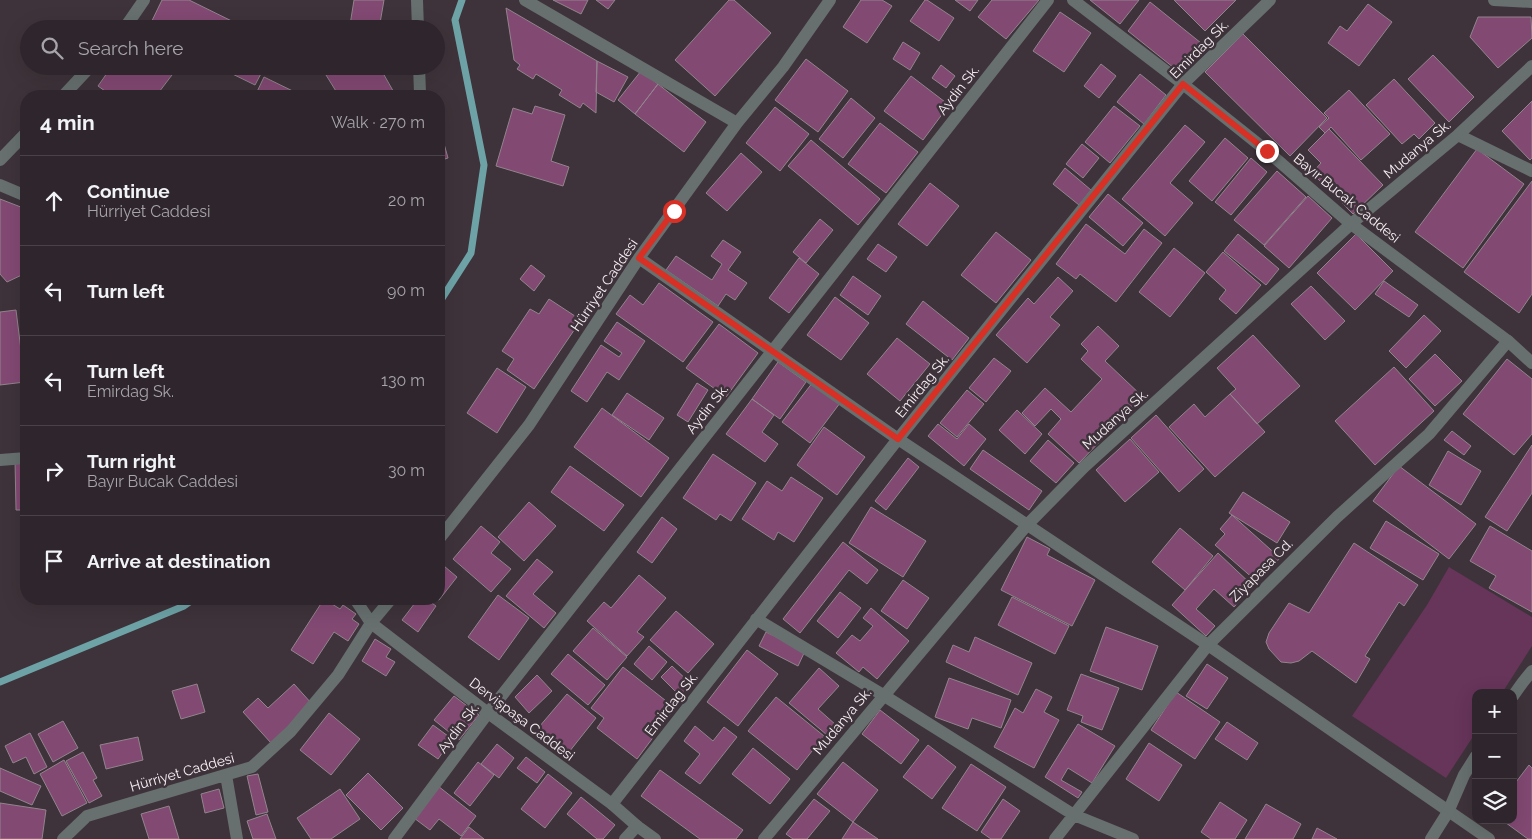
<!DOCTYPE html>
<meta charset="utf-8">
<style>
:root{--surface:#2e262c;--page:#3a3238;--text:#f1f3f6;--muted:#a7a5a9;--line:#494348}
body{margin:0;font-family:Raleway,sans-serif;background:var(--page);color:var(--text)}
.controls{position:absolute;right:15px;bottom:15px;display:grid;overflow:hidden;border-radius:10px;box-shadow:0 5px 20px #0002}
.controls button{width:45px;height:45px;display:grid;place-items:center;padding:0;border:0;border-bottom:1px solid var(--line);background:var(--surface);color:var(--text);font:25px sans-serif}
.stop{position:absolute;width:15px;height:15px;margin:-11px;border:4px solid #d93025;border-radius:50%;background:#fff}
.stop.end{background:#d93025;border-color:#fff;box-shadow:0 1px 5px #0008}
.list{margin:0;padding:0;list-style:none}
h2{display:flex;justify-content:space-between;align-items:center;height:65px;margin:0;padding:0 20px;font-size:21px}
h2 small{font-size:16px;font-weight:400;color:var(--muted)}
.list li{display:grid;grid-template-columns:32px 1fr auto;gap:15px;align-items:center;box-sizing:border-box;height:90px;padding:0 20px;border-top:1px solid var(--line)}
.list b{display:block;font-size:19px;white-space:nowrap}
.list p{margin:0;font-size:16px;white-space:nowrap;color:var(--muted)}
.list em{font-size:16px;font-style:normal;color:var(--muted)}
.icon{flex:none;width:28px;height:28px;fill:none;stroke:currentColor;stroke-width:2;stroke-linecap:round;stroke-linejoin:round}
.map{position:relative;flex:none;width:1532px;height:839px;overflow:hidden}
.search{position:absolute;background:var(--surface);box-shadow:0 5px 20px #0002;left:20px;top:20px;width:425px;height:55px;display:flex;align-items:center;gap:12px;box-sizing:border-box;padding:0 18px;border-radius:28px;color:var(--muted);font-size:19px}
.panel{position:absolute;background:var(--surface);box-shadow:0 5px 20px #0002;left:20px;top:90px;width:425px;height:515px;border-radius:20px}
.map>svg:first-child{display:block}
.green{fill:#67345a}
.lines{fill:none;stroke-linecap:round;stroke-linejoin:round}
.stream{stroke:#6da3a7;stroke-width:7}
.building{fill:#824973;stroke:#92848d}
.minor{stroke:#676f6f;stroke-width:12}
.tertiary{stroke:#676f6f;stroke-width:12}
.route{stroke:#d93025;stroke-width:6}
.labels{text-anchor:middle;stroke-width:5;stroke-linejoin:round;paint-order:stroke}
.street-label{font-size:14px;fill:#f8f0f5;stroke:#3e333a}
</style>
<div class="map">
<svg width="1532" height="839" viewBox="0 0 1532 839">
<rect width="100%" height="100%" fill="#3e333a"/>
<path class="green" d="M1449 567 1532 617V646L1502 693H1476V732L1446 778 1352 716 1427 605Z"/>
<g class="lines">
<path class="stream" d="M439 303 471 253 484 165 455 20 462 0
M0 682 184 606 194 599"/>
</g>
<path class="building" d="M162 0H189L248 29H148Z
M354 0H384L379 29 350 25Z
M553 0H588L581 14Z
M596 0H615L608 9Z
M729 0H734L771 33 715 96 675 60Z
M861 0H882L892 6 867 43 843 27Z
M925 0H927L954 18 939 41 910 21Z
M955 0H978L970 11Z
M992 0H1039L1006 39 978 17Z
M1090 0H1139L1120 24Z
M1174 0H1236L1205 31Z
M1150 2 1201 43 1179 72 1128 31Z
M1368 4 1392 22 1359 66 1328 43 1340 26 1347 31Z
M506 8 597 61 596 113 583 103 580 108 559 95 562 90 536 74 533 79 517 69 520 65 514 60Z
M1060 12 1091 33 1064 72 1033 51Z
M1478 17H1531L1532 38 1498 68 1470 37Z
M1243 34 1327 118 1290 156 1205 72Z
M903 42 920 53 910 70 893 59Z
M1433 55 1474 97 1449 122 1408 79Z
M806 59 848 91 818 132 775 100Z
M597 61 628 77 614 102 596 92Z
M1101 64 1116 76 1099 98 1084 86Z
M941 65 955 76 946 88 932 78Z
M112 66H169L175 71 156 96H112L98 86Z
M216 66H265L255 85Z
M340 66H379L396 96H339L326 75Z
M641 71 658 84 635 114 618 100Z
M1140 74 1166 95 1144 124 1117 102Z
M911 76 949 105 923 140 884 111Z
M264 77 303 96H255Z
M1394 79 1435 123 1419 139 1414 134 1402 144 1366 105Z
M658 84 706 122 684 152 635 114Z
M1349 90 1390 134 1361 160 1331 127 1325 133 1319 127 1329 118 1324 113Z
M851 98 875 118 843 158 819 139Z
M1532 101V158L1530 160 1502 131Z
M535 106 565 115 551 161 569 167 563 186 496 166 513 108 532 114Z
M1114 106 1140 126 1110 163 1085 142Z
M775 107 809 134 780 171 746 143Z
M880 123 918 152 886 193 848 164Z
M1185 125 1205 142 1170 183 1193 203 1165 236 1122 199Z
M439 126 448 158 439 161Z
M1329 129 1383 185 1353 214 1312 173 1321 163 1308 150Z
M1225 138 1248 158 1212 201 1189 181Z
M811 140 880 199 858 225 788 166Z
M1082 144 1099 158 1083 178 1066 164Z
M1477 149 1524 184 1463 268 1415 232Z
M741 153 762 172 727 211 706 193Z
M1251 158 1267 172 1231 215 1215 202Z
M1065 168 1091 190 1079 205 1053 184Z
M1277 171 1306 197 1264 245 1234 220Z
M1532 181V294L1519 313 1464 272Z
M930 183 959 206 927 246 898 224Z
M1108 194 1143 223 1123 246 1089 217Z
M1308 196 1332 218 1289 268 1264 246Z
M0 199 26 209V273L7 282 0 274Z
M820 219 833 230 806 263 793 252Z
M1086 224 1125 254 1144 229 1162 243 1116 302 1080 274 1076 279 1056 264Z
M996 232 1031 260 996 303 961 275Z
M1238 234 1279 269 1266 285 1224 251Z
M1356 234 1393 271 1355 310 1317 273Z
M723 240 741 252 728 270 747 283 735 300 726 294 718 306 666 270 676 256 712 280 722 264 711 256Z
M878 244 897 257 886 272 867 259Z
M1174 248 1205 273 1170 317 1139 292Z
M1223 252 1261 285 1236 314 1219 299 1226 290 1206 272Z
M799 258 819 274 789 313 769 298Z
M531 265 545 276 534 291 520 279Z
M853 276 881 296 868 315 840 295Z
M1058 277 1073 291 1050 317 1060 325 1027 363 996 335 1028 298 1034 304Z
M1384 281 1418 305 1409 317 1375 294Z
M659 283 713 322 683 362 616 314 630 295 643 305Z
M1311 286 1345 321 1325 340 1291 304Z
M835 297 869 323 841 360 807 335Z
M549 299 581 320 534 389 507 370 514 359 502 351 530 309 539 314Z
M923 301 969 338 952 360 906 324Z
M16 310 25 382 0 385V312Z
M1424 315 1441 331 1406 368 1389 351Z
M617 322 645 341 619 380 607 372 587 402 571 391 601 345 619 357 622 353 604 341Z
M719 324 758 353 726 397 686 368Z
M1098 326 1119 346 1105 361 1143 397 1079 463 1048 434 1061 419 1051 409 1035 426 1022 413 1045 388 1071 412 1102 379 1081 359 1088 351 1081 344Z
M1253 335 1300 386 1257 424 1230 394 1236 389 1217 368Z
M897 338 930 364 900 401 867 374Z
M1435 354 1462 381 1435 406 1409 379Z
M994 358 1011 371 986 402 969 388Z
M1507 359 1532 379V434L1514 455 1463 414Z
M778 362 806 382 780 419 752 399Z
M1394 367 1434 411 1375 465 1335 421Z
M497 368 526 387 497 433 467 413Z
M813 382 840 403 810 443 782 422Z
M697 383 708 390 688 422 677 415Z
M967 390 984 404 957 437 940 423Z
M627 393 664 418 649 440 612 415Z
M1230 394 1265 432 1215 477 1169 427 1194 404 1205 417Z
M752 399 774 415 762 432 778 444 765 462 726 434Z
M602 408 669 458 641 497 574 447Z
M1017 410 1042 434 1025 454 999 430Z
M1156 415 1204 469 1179 492 1131 438Z
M938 424 957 439 969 424 986 439 964 466 928 436Z
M824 427 865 457 837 495 797 465Z
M1452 431 1471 446 1464 455 1444 440Z
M1130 439 1159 472 1125 502 1096 470Z
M1048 440 1074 463 1056 483 1030 461Z
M1532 445V493L1507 531 1485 517Z
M983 450 1042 491 1029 510 970 469Z
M1448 451 1481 471 1461 505 1429 485Z
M713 454 756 483 731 521 720 514 716 520 683 498Z
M908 458 919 467 886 510 875 501Z
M15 460H26V510H16Z
M570 466 624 505 604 531 551 492Z
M1399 466 1476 524 1449 559 1373 501Z
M791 477 823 498 794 542 778 532 774 540 742 519 767 481 782 491Z
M1243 492 1290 522 1277 543 1229 513Z
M529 502 556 526 524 561 498 537Z
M871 507 926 541 903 577 849 543Z
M1232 515 1280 558 1268 571 1265 569 1255 580 1215 545 1225 534 1220 529Z
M662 517 677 529 652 563 637 552Z
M1386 521 1439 554 1423 580 1370 548Z
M481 526 500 542 491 553 511 569 491 592 453 559Z
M1490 526 1532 551V612L1489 588 1496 576 1470 561Z
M1180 528 1213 556 1185 590 1152 562Z
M1027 537 1050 549 1047 555 1095 580 1072 626 1001 590Z
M843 542 878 570 867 584 849 570 800 633 783 619Z
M1354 543 1418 585 1404 606 1399 602 1365 656 1370 659 1356 683 1312 651 1299 661 1291 663 1281 662 1269 649 1266 642 1269 633 1289 603 1309 613Z
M1218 553 1253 586 1234 607 1214 589 1196 609 1215 626 1206 636 1172 605Z
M537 559 553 572 533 594 556 613 544 628 506 596Z
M444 566 457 577 439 600 437 599H439V572Z
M639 575 666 598 637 632 644 637 627 656 587 621 604 602 611 608Z
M903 580 929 598 907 629 881 611Z
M840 592 861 608 838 638 817 621Z
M498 595 529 618 499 660 468 637Z
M1012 597 1069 626 1055 654 998 625Z
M324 599 340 609 343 605 356 614 352 619 359 624 348 641 334 632 313 664 291 650Z
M418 599H426L436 606 418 632 402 620Z
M871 608 909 641 877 679 863 667 859 672 836 653 852 635 860 641 873 626 863 618Z
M676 611 714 644 688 673 650 640Z
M1106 627 1158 646 1142 690 1090 671Z
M593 628 627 657 607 680 573 651Z
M766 632 805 651 798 666 759 646Z
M975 637 1032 663 1018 695 946 662 953 645 969 652Z
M375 639 391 649 386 657 395 662 386 676 362 661Z
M649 646 667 662 652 680 634 664Z
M747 650 778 674 738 726 707 702Z
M568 654 605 685 588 705 551 674Z
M1207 664 1228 678 1207 709 1186 696Z
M672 666 691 684 680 696 661 677Z
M623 667 675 708 637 759 597 728 604 718 591 708Z
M819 668 839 686 818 709 836 725 827 735 789 703Z
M1081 674 1119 688 1102 730 1081 722 1083 716 1067 710Z
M537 675 552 691 529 713 515 697Z
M949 678 1011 700 1001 728 972 718 968 729 935 717Z
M197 684 205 712 181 719 172 691Z
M294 684 312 704 271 743 243 712 258 698 268 708Z
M1036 689 1052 697 1044 712 1059 720 1034 768 994 747 1015 708 1023 713Z
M1176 692 1220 722 1195 759 1151 730Z
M567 694 596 718 569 752 539 727Z
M454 696 479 715 459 740 434 720Z
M776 697 824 736 797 770 748 731Z
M880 710 919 740 901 764 862 734Z
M329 713 360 739 331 775 300 750Z
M63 721 78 748 53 762 38 734Z
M1227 722 1258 743 1247 760 1215 739Z
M1078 724 1115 746 1092 783 1068 768 1061 780 1082 792 1078 798 1045 777Z
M433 725 452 739 438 759 418 745Z
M695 726 713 741 724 727 737 737 700 784 685 773 700 754 684 741Z
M30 733 47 767 34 774 26 757 13 763 5 746Z
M138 737 143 760 106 769 100 745Z
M1149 743 1182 765 1159 801 1126 779Z
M497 744 514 758 499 778 481 764Z
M928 745 956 767 932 799 903 777Z
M753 748 790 779 770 804 732 774Z
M83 752 97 778 93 780 102 796 89 803 66 761Z
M526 757 545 772 537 783 517 768Z
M64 760 87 803 62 816 40 774Z
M478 762 494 775 470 806 454 793Z
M843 762 878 790 853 822 817 794Z
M971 764 1006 787 977 831 942 808Z
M1529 765 1532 768V839H1528L1502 820H1513V786Z
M0 768 41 786 32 805 0 791Z
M660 770 743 830 736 839H700L641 796Z
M368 773 403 808 381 830 346 795Z
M258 774 268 812 256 815 247 776Z
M548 774 572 793 545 828 521 809Z
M438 786 476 816 461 836 439 819 430 830 414 818Z
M219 789 224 808 205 813 201 794Z
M340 789 360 819 331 839H311L297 818Z
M581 797 615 825 603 839H597L567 814Z
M814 799 830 811 807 839H793L786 834Z
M1003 799 1020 811 1001 839H991L981 832Z
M1220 802 1247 820 1235 839H1211L1201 832Z
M0 803 46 810 42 839H0Z
M1266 804 1301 824 1293 839H1245Z
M169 806 179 839H149L141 814Z
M267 814 276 839H253L247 821Z
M853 822 878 839H842Z
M469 827 484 839H460Z
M1317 828 1337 839H1312Z"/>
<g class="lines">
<path class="minor" d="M417 0 418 29
M525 0 737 123
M1494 0 1532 2
M419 96 420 93 419 66
M1458 135 1532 171
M0 185 26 196
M639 258 898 439 1208 645 1489 839
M0 460 26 458
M439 539 529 425 639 258 737 123 783 67 830 0
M355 599 371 623
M756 619 883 695 1074 815 1133 839
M226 775 237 839
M612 804 898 439 1183 84 1270 0
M63 839 87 816 252 767 291 731 338 675 371 623 391 599
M394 839 488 713 1048 0
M625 839 637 826
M764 839 1027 525 1084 467 1351 224 1458 135 1532 66
M1055 839 1208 645 1337 517 1429 434 1508 341"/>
<path class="tertiary" d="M1073 0 1183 84 1267 151 1351 224 1508 341 1532 363
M124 29 144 0
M63 96 91 66
M0 160 26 133
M371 623 488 713 612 804 637 826 655 839
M1513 696 1523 682 1532 671
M1431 839 1448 812 1464 775 1476 756"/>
</g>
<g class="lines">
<path class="route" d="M674 211 639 258 898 439 1183 84 1267 151"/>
</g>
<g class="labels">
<g class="street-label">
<text transform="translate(1199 49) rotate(-45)" y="5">Emirdag Sk.</text>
<text transform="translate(958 90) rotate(-52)" y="5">Aydin Sk.</text>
<text transform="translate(1417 149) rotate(-40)" y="5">Mudanya Sk.</text>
<text transform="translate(1347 198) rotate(39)" y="5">Bayır Bucak Caddesi</text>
<text transform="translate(604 285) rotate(-56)" y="5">Hürriyet Caddesi</text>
<text transform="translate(922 386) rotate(-51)" y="5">Emirdag Sk.</text>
<text transform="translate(707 409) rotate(-52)" y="5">Aydin Sk.</text>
<text transform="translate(1115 419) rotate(-42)" y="5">Mudanya Sk.</text>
<text transform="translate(1261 570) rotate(-45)" y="5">Ziyapasa Cd.</text>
<text transform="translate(671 704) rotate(-52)" y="5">Emirdag Sk.</text>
<text transform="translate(522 719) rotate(37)" y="5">Dervişpaşa Caddesi</text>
<text transform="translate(842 721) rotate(-50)" y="5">Mudanya Sk.</text>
<text transform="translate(458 728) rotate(-53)" y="5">Aydin Sk.</text>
<text transform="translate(182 772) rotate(-16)" y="5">Hürriyet Caddesi</text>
</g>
</g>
</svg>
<div class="controls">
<button>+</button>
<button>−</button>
<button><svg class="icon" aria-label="layers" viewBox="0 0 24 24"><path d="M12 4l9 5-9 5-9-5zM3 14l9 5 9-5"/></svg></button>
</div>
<div class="stop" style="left:674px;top:211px"></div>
<div class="stop end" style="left:1267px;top:151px"></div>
<div class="search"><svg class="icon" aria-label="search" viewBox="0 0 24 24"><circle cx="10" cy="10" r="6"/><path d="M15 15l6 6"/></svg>Search here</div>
<section class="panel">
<h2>4 min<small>Walk · 270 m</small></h2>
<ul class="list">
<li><svg class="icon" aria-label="ahead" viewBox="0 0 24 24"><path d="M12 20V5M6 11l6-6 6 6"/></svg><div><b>Continue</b><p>Hürriyet Caddesi</p></div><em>20 m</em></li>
<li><svg class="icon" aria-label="left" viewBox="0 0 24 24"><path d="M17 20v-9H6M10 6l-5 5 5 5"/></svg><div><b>Turn left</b></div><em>90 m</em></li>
<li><svg class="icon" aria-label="left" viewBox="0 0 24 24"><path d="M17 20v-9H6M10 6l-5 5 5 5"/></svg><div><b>Turn left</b><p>Emirdag Sk.</p></div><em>130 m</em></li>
<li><svg class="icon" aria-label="right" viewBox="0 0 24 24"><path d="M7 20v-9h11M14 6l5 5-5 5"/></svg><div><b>Turn right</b><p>Bayır Bucak Caddesi</p></div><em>30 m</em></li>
<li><svg class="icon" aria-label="arrive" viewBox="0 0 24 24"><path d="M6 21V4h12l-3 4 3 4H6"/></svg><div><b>Arrive at destination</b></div></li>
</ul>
</section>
</div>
